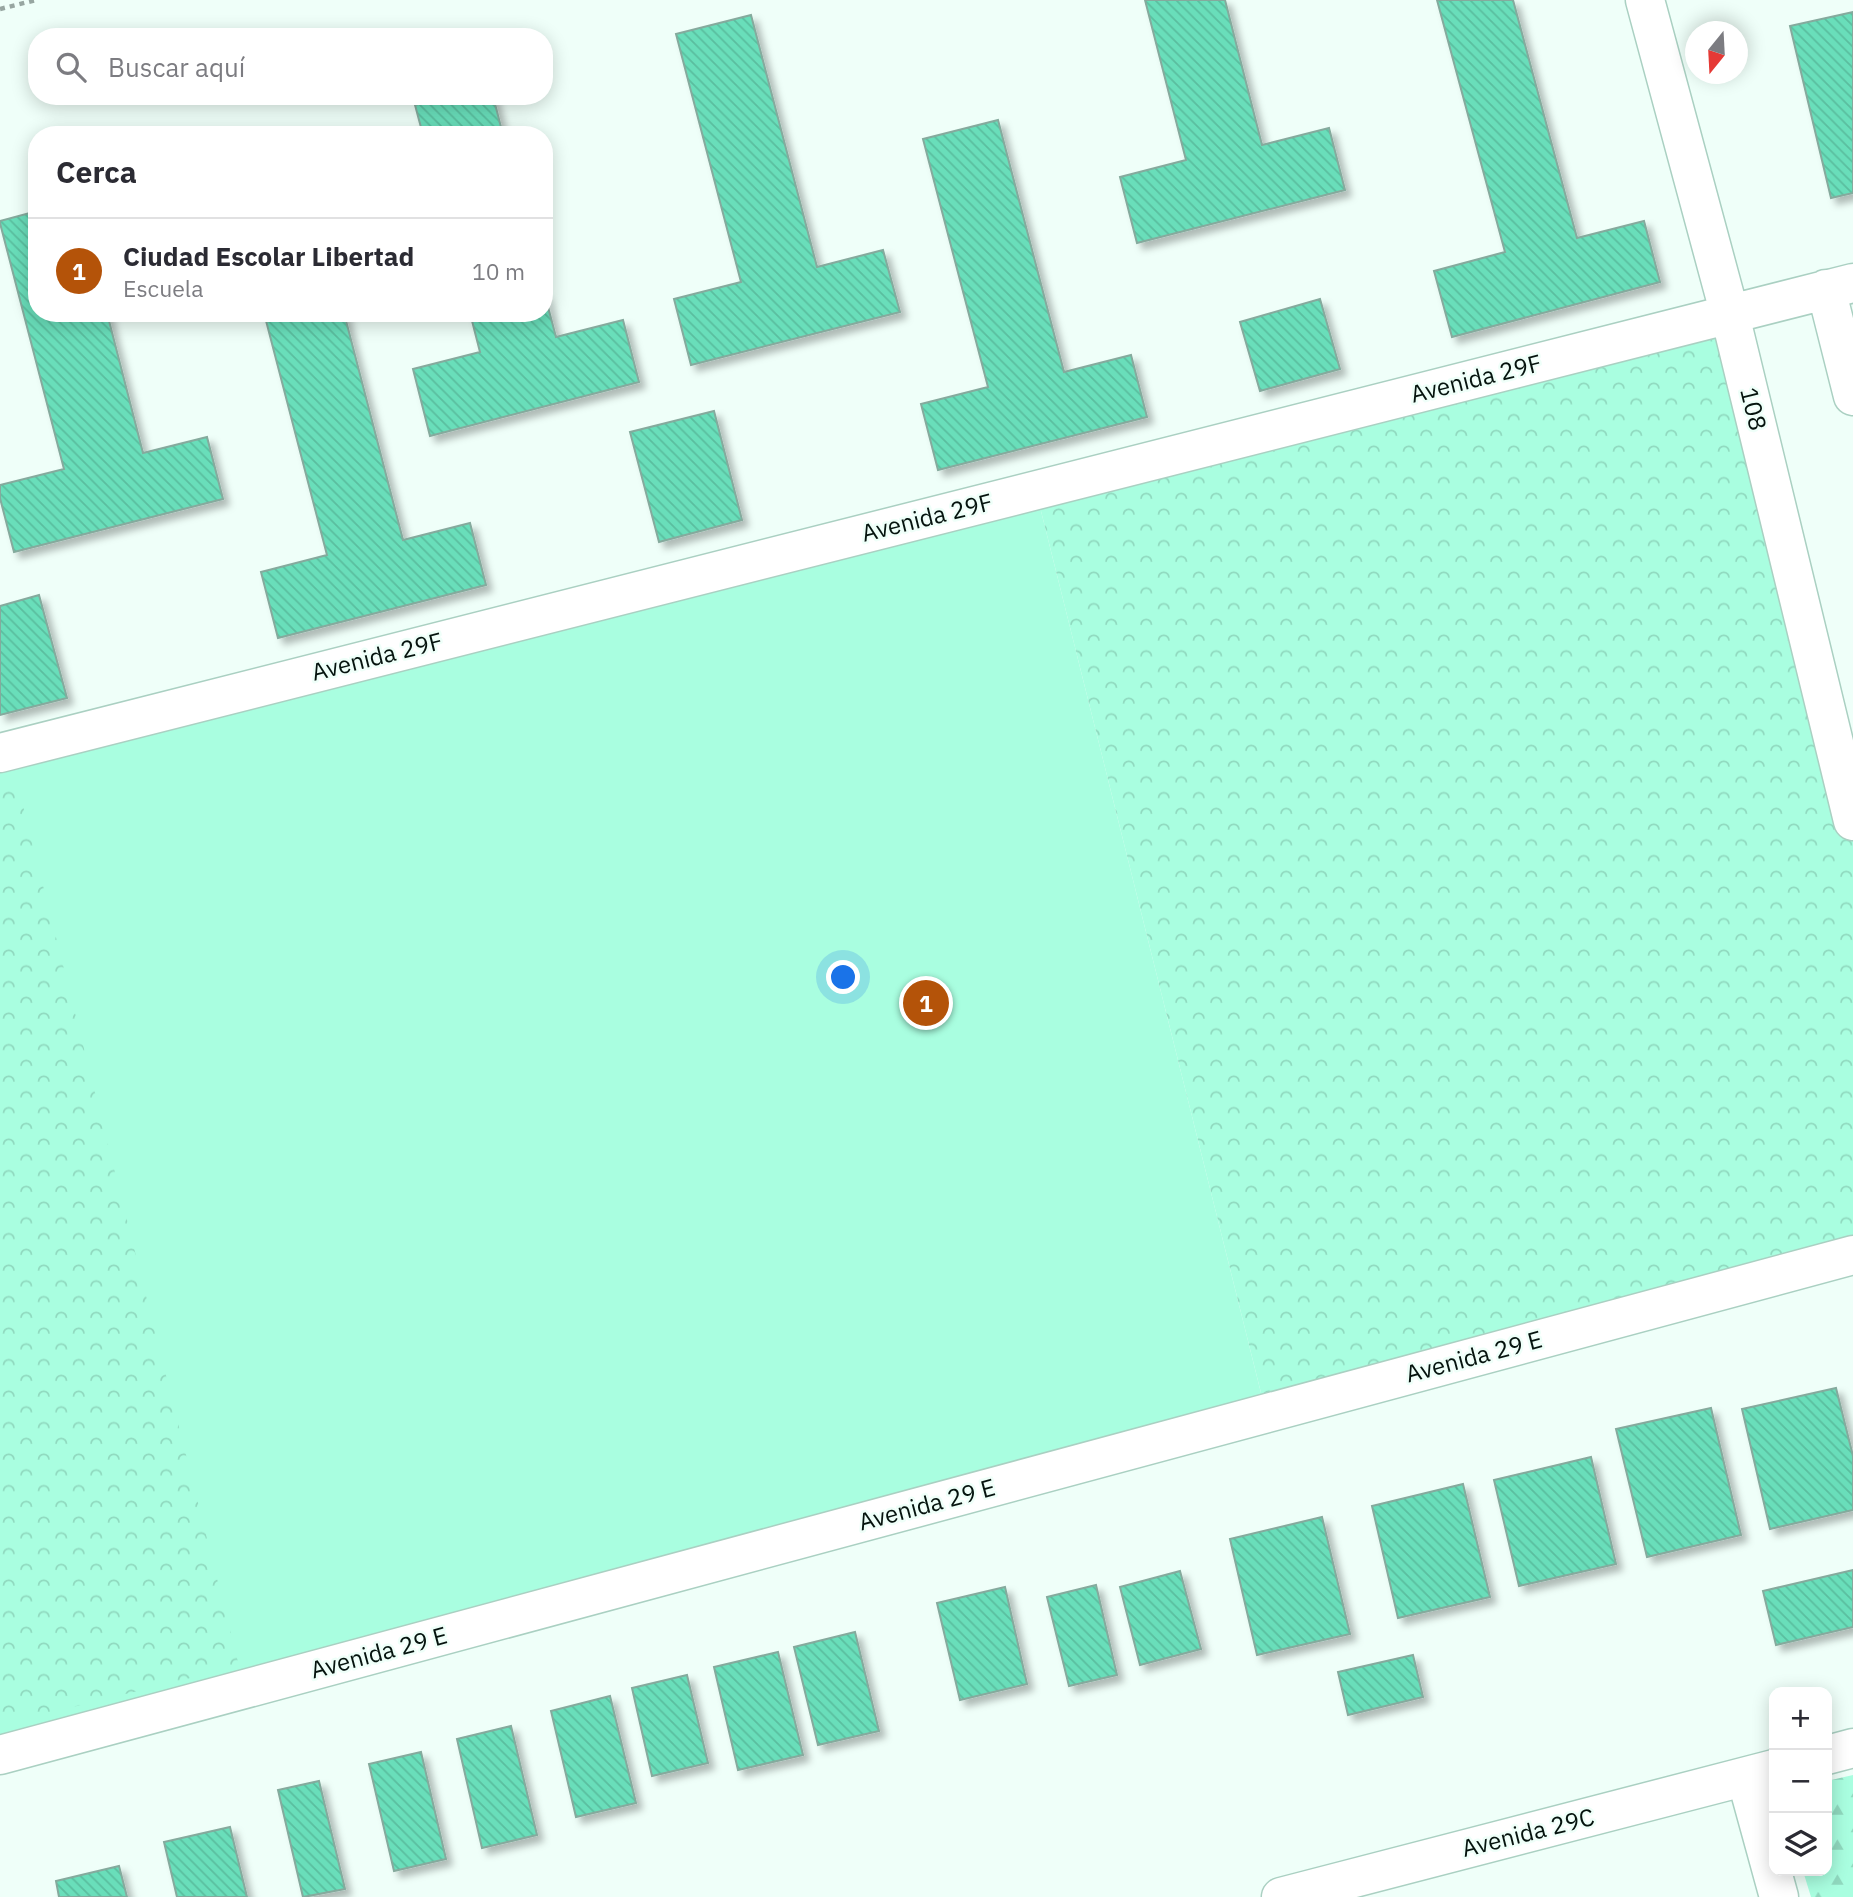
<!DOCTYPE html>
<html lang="es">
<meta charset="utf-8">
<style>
:root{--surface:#fff;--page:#f7f7f7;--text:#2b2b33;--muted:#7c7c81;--line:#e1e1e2;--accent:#b45309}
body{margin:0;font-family:"IBM Plex Sans",sans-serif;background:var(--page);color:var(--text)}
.controls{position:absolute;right:21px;bottom:21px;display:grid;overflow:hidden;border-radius:14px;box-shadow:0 4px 18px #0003}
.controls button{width:63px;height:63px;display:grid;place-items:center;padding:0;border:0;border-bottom:2px solid var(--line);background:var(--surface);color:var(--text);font:35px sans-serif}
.compass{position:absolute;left:1685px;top:21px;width:63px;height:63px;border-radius:50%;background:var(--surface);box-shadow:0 4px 18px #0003;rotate:198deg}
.you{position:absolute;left:844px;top:978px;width:24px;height:24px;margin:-18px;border:5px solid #fff;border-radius:50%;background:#1a73e8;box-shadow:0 0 0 10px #1a73e833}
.badge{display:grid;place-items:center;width:46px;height:46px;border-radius:50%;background:var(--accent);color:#fff;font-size:23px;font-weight:700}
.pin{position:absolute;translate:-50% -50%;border:4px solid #fff;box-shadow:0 2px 7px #0006}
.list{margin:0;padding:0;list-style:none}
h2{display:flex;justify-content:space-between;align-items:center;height:91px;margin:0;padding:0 28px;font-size:30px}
h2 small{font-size:23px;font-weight:400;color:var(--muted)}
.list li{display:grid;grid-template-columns:46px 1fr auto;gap:21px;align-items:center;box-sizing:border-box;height:105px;padding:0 28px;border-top:2px solid var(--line)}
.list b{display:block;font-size:26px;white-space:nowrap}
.list p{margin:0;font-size:23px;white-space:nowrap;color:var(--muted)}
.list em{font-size:23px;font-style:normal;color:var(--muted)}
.icon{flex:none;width:38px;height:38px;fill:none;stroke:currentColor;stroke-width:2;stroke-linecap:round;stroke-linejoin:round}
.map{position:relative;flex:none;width:1853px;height:1897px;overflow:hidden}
.search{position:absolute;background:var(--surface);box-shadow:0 4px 18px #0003;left:28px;top:28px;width:525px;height:77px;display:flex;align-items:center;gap:18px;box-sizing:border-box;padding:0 24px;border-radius:28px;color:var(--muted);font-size:26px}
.panel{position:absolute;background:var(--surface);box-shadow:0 4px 18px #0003;left:28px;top:126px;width:525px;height:196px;border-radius:28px}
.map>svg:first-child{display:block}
.grass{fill:#a9fee0}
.forest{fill:url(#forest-firs)}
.park{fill:url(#park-crowns)}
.building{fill:url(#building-back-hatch);stroke:#85aa9d;stroke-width:2;filter:url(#shadow)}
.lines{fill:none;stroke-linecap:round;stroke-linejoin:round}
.minor-casing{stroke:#aad0c2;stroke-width:41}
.path{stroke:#97a6a1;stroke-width:4.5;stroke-dasharray:5 5;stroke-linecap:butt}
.minor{stroke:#fff;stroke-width:38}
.labels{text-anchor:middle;stroke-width:5;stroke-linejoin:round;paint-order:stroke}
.street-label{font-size:24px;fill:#05130e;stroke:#effff9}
</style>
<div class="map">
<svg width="1853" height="1897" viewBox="0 0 1853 1897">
<defs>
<pattern id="forest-firs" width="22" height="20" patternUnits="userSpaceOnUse" patternTransform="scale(1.75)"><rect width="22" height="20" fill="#a9fee0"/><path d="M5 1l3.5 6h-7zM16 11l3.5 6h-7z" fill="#90d9bf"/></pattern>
<pattern id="park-crowns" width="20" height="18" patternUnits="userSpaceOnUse" patternTransform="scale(1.75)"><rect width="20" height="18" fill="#a9fee0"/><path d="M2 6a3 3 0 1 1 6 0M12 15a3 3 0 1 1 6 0" fill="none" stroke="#90d9bf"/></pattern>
<pattern id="building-back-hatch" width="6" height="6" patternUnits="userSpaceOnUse" patternTransform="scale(1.75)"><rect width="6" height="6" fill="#69deba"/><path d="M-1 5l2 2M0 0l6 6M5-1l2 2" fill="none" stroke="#5abe9f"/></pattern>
<filter id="shadow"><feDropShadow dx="6" dy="6" stdDeviation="3.5" flood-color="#0004"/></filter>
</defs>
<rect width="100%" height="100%" fill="#effff9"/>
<path class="grass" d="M1036 491 1266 1413 0 1755V753Z"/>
<path class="forest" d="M1853 1775V1897H1811L1803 1871H1827V1781Z"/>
<path class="park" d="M1730 315 1853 821V1255L1266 1413 1036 491Z
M18 786 239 1666 0 1725V790Z"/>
<path class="building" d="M1145 0H1225L1262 145 1329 128 1345 190 1137 243 1120 177 1186 160Z
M1437 0H1513L1577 238 1644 221 1660 282 1452 337 1434 271 1505 252Z
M1853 12V193L1831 198 1790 26Z
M751 15 817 267 883 250 900 312 691 365 674 299 741 282 676 34Z
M447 96H493L503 135H423L415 105Z
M998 120 1064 372 1131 355 1147 417 938 470 921 404 988 387 923 139Z
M37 211V313H107L143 453 207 437 223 499 14 552 0 498V485L64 469 0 223V221Z
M544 292 556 337 623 320 639 382 430 436 413 369 480 352 470 313H544Z
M1320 299 1340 369 1260 391 1240 322Z
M264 313H344L403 540 470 523 486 585 278 638 261 572 327 555Z
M714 411 742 520 659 542 630 432Z
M39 595 67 698 0 715V606Z
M1836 1388 1853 1456V1510L1770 1529 1742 1409Z
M1711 1408 1741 1535 1647 1557 1616 1429Z
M1591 1457 1616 1564 1519 1586 1494 1480Z
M1463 1484 1490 1597 1398 1618 1372 1506Z
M1322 1517 1350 1634 1257 1655 1230 1539Z
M1853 1570V1627L1776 1645 1763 1591Z
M1180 1571 1201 1649 1140 1665 1120 1587Z
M1096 1585 1117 1675 1069 1686 1047 1597Z
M1005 1587 1027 1684 960 1700 937 1603Z
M855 1632 879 1731 818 1745 794 1647Z
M778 1652 803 1755 738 1770 714 1667Z
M1413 1655 1423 1697 1348 1715 1338 1672Z
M687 1675 708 1763 652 1776 632 1688Z
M610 1696 636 1803 576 1817 551 1711Z
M511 1726 537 1835 482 1848 457 1739Z
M421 1752 446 1859 394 1871 369 1764Z
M319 1781 345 1889 303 1897 278 1790Z
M230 1827 247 1897H177L164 1842Z
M119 1866 127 1897H59L56 1881Z"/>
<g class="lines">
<g class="minor-casing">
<path id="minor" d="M1645 0 1730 315 1853 821
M1826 289 1853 396
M0 753 1853 283
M0 1755 1853 1255
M1827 1755 1853 1748
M1746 1777 1779 1897
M1281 1897 1774 1769"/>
</g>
<path class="path" d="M0 9 36 0"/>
<use href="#minor" class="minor"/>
</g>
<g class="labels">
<g class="street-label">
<text transform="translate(1476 379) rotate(-14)" y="8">Avenida 29F</text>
<text transform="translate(1753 409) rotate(76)" y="8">108</text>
<text transform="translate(927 518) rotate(-14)" y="8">Avenida 29F</text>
<text transform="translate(377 657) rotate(-14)" y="8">Avenida 29F</text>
<text transform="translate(1474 1357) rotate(-15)" y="8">Avenida 29 E</text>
<text transform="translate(927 1505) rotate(-15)" y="8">Avenida 29 E</text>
<text transform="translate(379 1653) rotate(-15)" y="8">Avenida 29 E</text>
<text transform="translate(1528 1833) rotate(-14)" y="8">Avenida 29C</text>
</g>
</g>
</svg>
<div class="controls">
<button>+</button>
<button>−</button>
<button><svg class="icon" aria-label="layers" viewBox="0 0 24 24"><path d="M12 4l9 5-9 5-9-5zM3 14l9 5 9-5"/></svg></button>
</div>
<svg class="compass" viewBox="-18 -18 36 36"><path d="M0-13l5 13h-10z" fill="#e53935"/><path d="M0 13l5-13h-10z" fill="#7c7c81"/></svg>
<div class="you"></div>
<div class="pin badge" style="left:926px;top:1003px">1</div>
<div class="search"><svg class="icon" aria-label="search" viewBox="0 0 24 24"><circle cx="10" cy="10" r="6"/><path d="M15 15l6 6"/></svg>Buscar aquí</div>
<section class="panel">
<h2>Cerca<small></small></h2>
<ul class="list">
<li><span class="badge">1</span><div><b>Ciudad Escolar Libertad</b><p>Escuela</p></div><em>10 m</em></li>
</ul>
</section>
</div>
